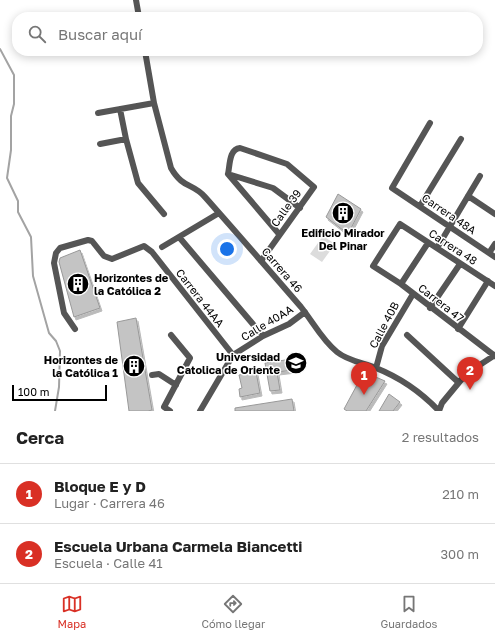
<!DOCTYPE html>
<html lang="es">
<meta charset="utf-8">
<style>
:root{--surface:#fff;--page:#f6f6f6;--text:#222;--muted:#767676;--line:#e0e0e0;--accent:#d93025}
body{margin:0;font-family:"Golos Text",sans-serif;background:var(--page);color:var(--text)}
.scale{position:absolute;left:12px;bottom:10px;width:95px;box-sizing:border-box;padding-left:4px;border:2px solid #000;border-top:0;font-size:11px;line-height:14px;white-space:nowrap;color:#000;-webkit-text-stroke:3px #fff;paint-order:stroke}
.you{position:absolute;left:227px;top:249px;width:14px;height:14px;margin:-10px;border:3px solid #fff;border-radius:50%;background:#1a73e8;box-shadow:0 0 0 6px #1a73e833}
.badge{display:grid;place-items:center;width:26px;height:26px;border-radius:50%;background:var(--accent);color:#fff;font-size:13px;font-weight:700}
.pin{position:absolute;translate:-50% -33px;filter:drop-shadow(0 1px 2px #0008)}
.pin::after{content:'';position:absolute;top:21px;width:14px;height:12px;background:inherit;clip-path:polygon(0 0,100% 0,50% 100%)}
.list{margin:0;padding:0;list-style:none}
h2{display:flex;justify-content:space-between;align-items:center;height:52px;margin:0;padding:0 16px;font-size:17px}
h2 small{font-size:13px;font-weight:400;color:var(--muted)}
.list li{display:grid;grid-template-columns:26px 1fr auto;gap:12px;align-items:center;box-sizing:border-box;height:60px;padding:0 16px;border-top:1px solid var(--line)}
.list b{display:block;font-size:15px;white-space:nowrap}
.list p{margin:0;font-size:13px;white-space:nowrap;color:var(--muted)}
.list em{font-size:13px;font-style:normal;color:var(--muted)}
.icon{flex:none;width:22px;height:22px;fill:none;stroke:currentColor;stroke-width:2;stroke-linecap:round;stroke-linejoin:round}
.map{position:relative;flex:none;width:495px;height:411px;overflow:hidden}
.search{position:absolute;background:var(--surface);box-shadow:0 2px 10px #0003;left:12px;right:12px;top:12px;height:44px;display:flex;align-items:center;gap:10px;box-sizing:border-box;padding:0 14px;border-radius:16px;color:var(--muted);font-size:15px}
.sheet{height:172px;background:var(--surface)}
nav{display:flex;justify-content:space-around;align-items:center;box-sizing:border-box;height:56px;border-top:1px solid var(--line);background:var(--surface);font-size:11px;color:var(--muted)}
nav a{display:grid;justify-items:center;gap:2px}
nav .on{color:var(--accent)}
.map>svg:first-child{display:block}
.pitch{fill:#dcdcdc}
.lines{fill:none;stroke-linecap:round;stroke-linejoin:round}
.stream{stroke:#a3a3a3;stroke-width:2}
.building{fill:#c4c4c4;stroke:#999;filter:url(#shadow)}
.minor{stroke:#555;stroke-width:6}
.labels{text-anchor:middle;stroke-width:3;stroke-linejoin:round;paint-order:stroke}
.street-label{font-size:11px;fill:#000;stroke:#fff}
.poi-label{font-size:11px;font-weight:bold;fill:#000;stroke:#fff;text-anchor:end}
</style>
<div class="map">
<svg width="495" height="411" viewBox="0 0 495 411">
<defs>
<filter id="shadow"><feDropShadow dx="2" dy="3" stdDeviation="0" flood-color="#0004"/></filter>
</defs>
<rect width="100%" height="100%" fill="#fff"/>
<path class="pitch" d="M323 236 335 244 322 262 310 254Z"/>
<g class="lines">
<path class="stream" d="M0 49 14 75V104L11 116V150L7 178 18 201V212L31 237 33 276 49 333 56 341 60 351 59 387 55 411"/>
</g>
<path class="building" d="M338 194 361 209 348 234 326 217Z
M80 250 100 308 74 317 59 262 60 258Z
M136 318 152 410 148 411H129L117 322Z
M292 359 294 370 277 372 280 390 270 391 265 363Z
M256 372 260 393 240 397 239 389 242 388 239 375Z
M364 372 385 381 366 411H347L344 409Z
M389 394 400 402 393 411H379Z
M292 399 294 411H235V408Z"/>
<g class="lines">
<path class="minor" d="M136 0 139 17
M145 51 154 103 171 168C183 189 193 183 205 197 237 233 269 270 301 307 313 322 322 340 337 352 348 361 364 363 376 368 401 378 421 392 439 411
M120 109 126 139 138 183 164 214
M98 113 154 103
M430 123 392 188 495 257
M100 144 126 139
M228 174C230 165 229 149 240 148L287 164 314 187 261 261
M228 174 273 188 300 208
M228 174 279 234
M468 196 495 214
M420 206 461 139
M179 237 263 336
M162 247 219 213
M437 248 480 176
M489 253 495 244
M401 284 428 243
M495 286 400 224 373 266 401 284 495 356
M430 308 460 264
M75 329 64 313 54 263 56 253 60 248 88 240 92 241 104 256 112 259 144 246 152 252 233 355
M458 329 488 281
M407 335 458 382
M376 368 382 346 413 294
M152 375 159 374 176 385
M170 411 164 407 190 358 171 335
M200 411 233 355 263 336 289 324 305 312
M439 411 442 403 466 374 495 355"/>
</g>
<defs>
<g id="building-disc" transform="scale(1.15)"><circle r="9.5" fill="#000" stroke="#fff"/><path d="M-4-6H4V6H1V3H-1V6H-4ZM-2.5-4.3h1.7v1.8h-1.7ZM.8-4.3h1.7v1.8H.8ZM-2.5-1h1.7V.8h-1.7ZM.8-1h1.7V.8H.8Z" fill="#fff"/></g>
<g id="university-disc" transform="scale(1.15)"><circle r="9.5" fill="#000" stroke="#fff"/><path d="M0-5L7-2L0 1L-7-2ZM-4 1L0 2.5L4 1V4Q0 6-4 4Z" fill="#fff"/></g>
</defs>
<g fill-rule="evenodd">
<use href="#building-disc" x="343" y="213"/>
<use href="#building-disc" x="78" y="284"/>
<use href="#university-disc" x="296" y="363"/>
<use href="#building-disc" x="134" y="366"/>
</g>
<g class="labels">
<g class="street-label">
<text transform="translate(286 208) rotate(-54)" y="4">Calle 39</text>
<text transform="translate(449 214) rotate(34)" y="4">Carrera 48A</text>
<text transform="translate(453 247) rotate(33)" y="4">Carrera 48</text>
<text transform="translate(282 270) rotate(49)" y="4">Carrera 46</text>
<text transform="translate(200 298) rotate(52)" y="4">Carrera 44AA</text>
<text transform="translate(441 303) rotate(38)" y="4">Carrera 47</text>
<text transform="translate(267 323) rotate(-31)" y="4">Calle 40AA</text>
<text transform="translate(384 325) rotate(-62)" y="4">Calle 40B</text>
</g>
<g class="poi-label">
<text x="343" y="237" text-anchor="middle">Edificio Mirador<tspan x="343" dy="13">Del Pinar</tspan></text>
<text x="94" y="282" text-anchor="start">Horizontes de<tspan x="94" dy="13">la Católica 2</tspan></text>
<text x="280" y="361">Universidad<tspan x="280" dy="13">Catolica de Oriente</tspan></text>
<text x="118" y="364">Horizontes de<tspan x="118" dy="13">la Católica 1</tspan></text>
</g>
</g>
</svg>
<div class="scale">100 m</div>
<div class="you"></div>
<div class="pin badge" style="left:364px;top:395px">1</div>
<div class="pin badge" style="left:470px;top:390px">2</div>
<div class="search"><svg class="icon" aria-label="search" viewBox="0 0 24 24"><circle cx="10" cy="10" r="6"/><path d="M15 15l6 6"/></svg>Buscar aquí</div>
</div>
<section class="sheet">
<h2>Cerca<small>2 resultados</small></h2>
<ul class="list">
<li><span class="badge">1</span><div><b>Bloque E y D</b><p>Lugar · Carrera 46</p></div><em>210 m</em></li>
<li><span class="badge">2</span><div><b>Escuela Urbana Carmela Biancetti</b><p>Escuela · Calle 41</p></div><em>300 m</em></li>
</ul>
</section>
<nav>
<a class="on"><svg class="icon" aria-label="map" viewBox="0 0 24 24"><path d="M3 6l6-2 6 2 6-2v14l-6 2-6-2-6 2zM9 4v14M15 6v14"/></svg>Mapa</a>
<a><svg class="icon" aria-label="directions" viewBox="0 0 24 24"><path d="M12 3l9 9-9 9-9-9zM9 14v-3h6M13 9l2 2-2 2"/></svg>Cómo llegar</a>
<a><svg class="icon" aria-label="saved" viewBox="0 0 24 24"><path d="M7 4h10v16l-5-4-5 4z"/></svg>Guardados</a>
</nav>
